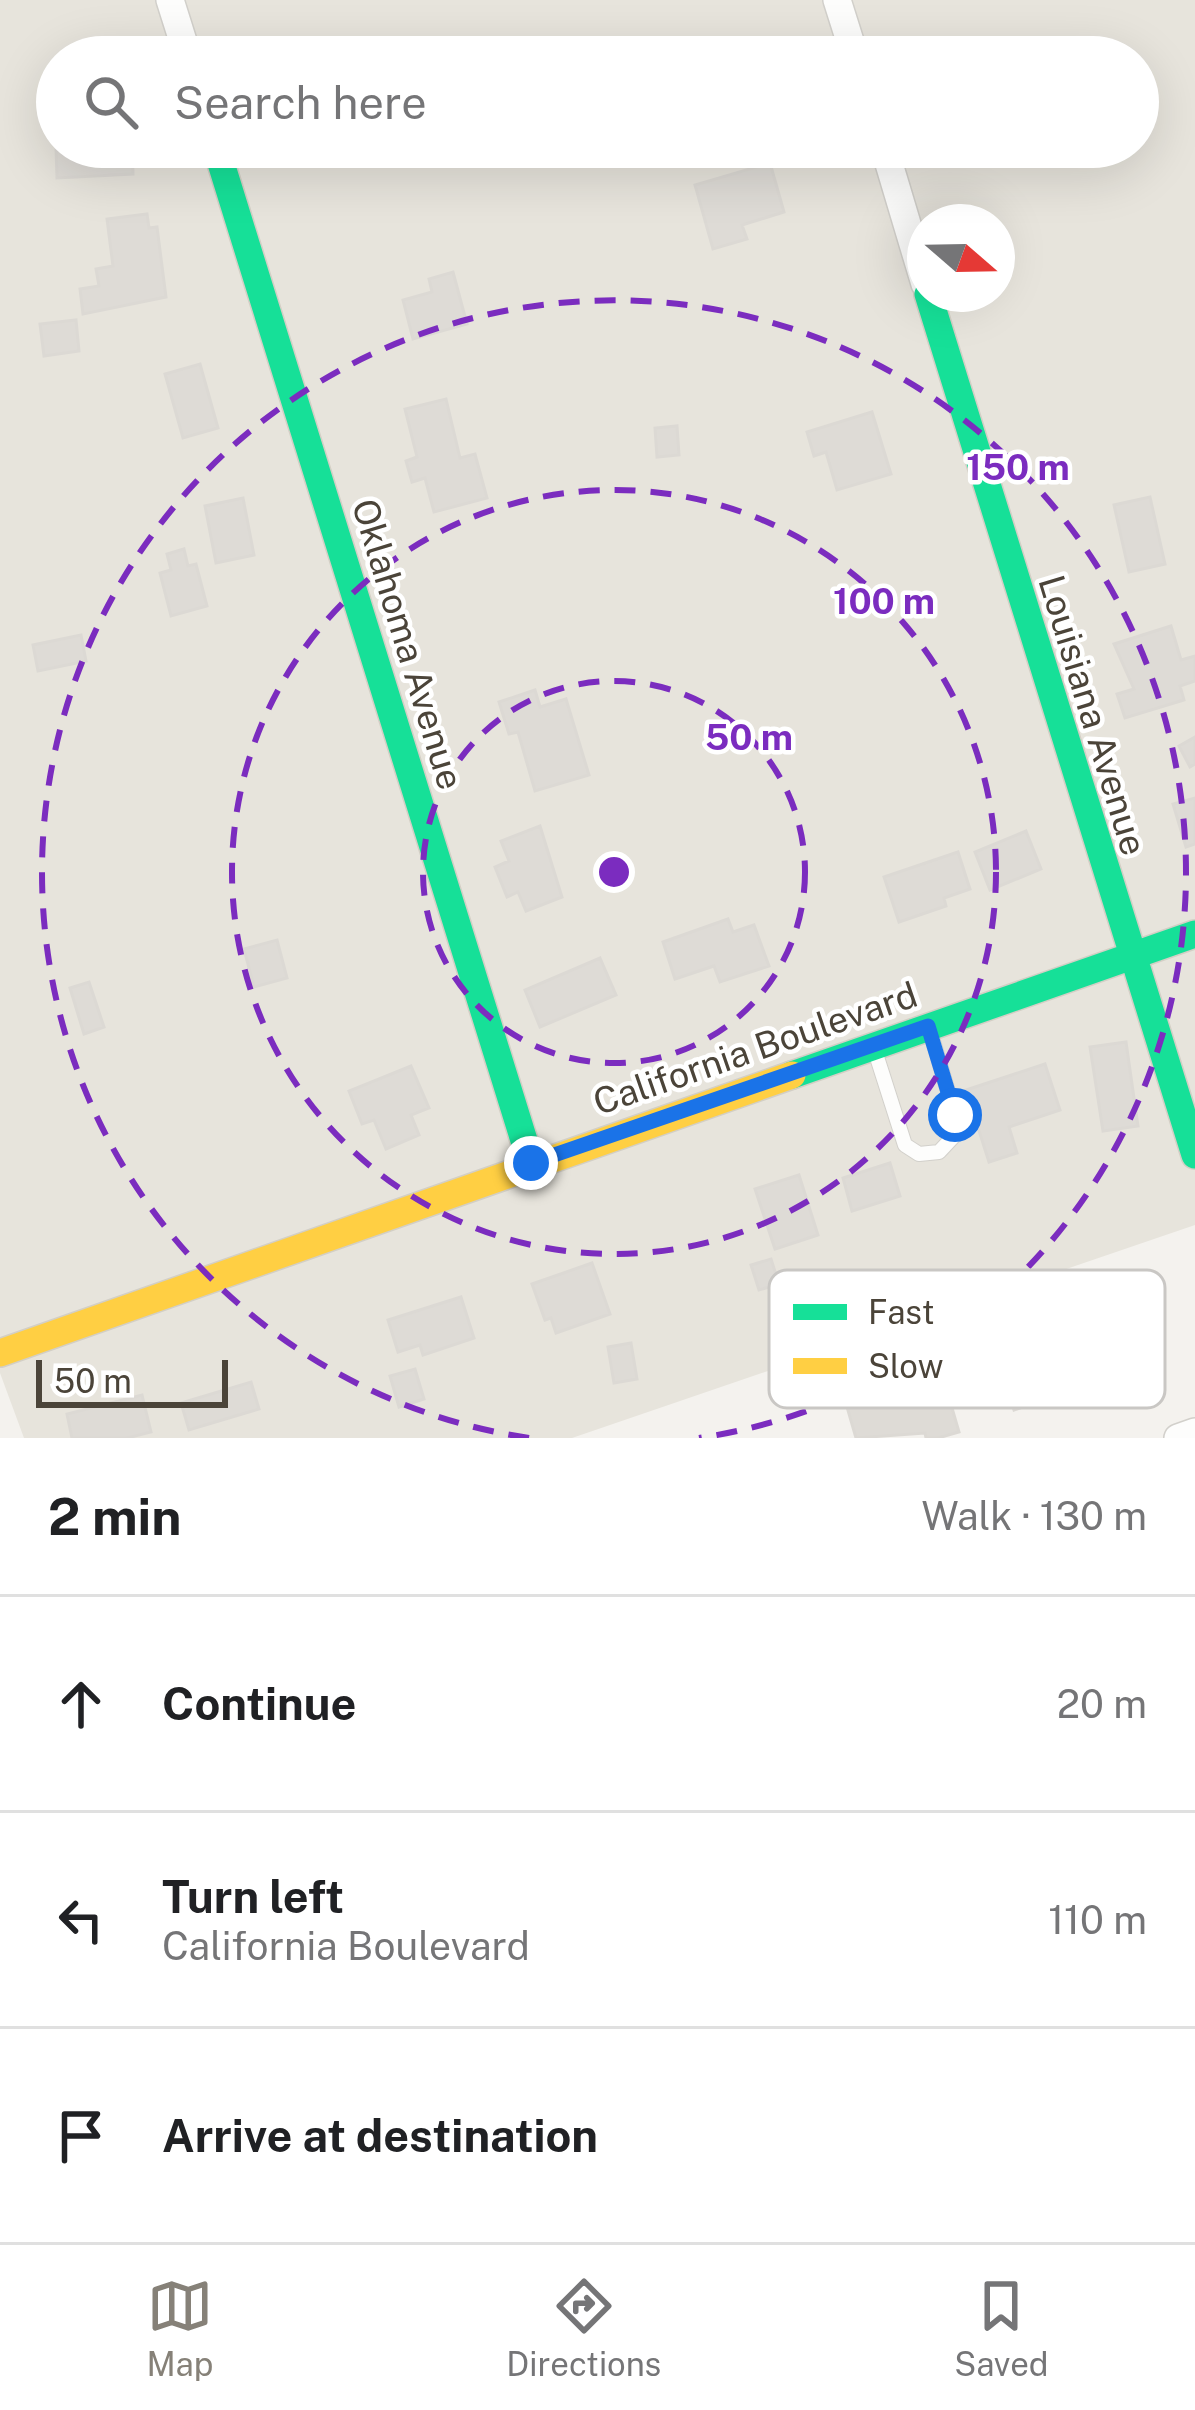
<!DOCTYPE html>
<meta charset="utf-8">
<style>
:root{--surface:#fff;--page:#f2f2f2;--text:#202124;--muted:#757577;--line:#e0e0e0;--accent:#868178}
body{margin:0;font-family:"Public Sans",sans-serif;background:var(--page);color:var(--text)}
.compass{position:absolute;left:907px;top:204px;width:108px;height:108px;border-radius:50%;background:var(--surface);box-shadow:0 12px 48px #0002;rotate:110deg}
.scale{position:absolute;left:36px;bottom:30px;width:192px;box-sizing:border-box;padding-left:12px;border:6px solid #4b4439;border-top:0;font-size:33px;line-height:42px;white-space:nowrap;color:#4b4439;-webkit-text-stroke:9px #fff;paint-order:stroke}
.stop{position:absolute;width:36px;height:36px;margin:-27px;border:9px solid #1a73e8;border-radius:50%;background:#fff}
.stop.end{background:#1a73e8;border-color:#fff;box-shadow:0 3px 12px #0008}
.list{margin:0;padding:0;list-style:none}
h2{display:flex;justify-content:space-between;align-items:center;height:156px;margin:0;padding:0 48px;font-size:51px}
h2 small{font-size:39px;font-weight:400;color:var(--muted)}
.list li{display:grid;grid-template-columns:78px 1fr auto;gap:36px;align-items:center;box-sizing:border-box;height:216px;padding:0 48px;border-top:3px solid var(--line)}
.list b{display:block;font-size:45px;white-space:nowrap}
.list p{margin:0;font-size:39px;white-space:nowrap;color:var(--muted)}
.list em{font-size:39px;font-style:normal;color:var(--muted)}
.icon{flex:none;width:66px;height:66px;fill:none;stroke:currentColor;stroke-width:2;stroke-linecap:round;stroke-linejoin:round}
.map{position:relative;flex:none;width:1195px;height:1438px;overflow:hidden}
.search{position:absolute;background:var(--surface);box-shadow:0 12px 48px #0002;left:36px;right:36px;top:36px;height:132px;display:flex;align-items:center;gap:30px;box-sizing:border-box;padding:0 42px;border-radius:66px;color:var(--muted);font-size:45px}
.sheet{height:804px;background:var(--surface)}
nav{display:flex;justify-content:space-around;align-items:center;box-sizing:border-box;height:168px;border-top:3px solid var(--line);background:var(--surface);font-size:33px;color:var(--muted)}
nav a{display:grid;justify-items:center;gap:6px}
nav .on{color:var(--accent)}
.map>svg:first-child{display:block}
.residential{fill:#e7e4dc;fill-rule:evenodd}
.building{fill:#dedbd6;stroke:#dcd9d4;stroke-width:3}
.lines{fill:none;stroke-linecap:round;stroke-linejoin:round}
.lane-casing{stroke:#d2d0cb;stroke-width:16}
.street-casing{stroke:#d2d0cb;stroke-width:30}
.fast-casing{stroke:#d3cfc5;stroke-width:30}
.slow-casing{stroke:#d3cfc5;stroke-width:30}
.lane{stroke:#fdfdfc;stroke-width:14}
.street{stroke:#fdfdfc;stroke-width:27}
.fast{stroke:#16e098;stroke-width:27}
.slow{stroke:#ffcf43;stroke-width:27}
.route{stroke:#1a73e8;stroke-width:15}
.ring{fill:none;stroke:#7b2cbf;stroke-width:6;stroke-dasharray:21 15}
.labels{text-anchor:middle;stroke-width:9;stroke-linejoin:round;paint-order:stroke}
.street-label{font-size:36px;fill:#4b4439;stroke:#fff}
.key{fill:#fff;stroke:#c9c7c4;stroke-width:3}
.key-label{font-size:33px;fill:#4b4439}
.centre{fill:#7b2cbf;stroke:#fff;stroke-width:6}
.ring-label{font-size:36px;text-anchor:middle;font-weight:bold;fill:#7b2cbf;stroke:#fff;stroke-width:9;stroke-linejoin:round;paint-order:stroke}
</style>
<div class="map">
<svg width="1195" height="1438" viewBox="0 0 1195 1438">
<rect width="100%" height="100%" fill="#f4f2ee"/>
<path class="residential" d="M0 0H1195V1225L572 1438H24L0 1373ZM57 57H1138V147H57ZM925 222H997V294H925Z"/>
<path class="building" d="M56 147H132L133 174 57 178Z
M770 163 784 212 742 225 747 239 713 249 695 185Z
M147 214 149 228 157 227 166 297 83 314 80 289 99 286 96 269 113 266 107 219Z
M453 272 467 324 413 339 403 300 432 292 429 279Z
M76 320 79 351 44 356 40 324Z
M200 364 218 428 183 438 165 374Z
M446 399 460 458 475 454 487 498 434 512 425 478 412 482 406 461 417 457 405 409Z
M872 412 891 474 837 490 826 452 814 456 807 432Z
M677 426 679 455 657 457 655 428Z
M1150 497 1165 564 1129 572 1114 505Z
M243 498 254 555 216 563 205 506Z
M184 549 188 566 196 564 207 606 171 616 160 573 171 570 167 554Z
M1171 626 1181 660 1195 656V681L1180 686 1184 700 1125 718 1117 694 1134 689 1114 644Z
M81 635 86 661 38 671 33 645Z
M535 690 540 707 566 699 589 775 535 791 518 732 509 734 499 702Z
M1195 737V764L1190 767 1179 746Z
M1195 798V844L1186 847 1173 804Z
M540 826 562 897 526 911 518 892 507 897 495 867 509 861 501 841Z
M1026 831 1041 869 990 890 975 852Z
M958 852 970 889 944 898 946 906 899 922 884 877Z
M728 919 733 932 754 925 769 966 720 982 714 966 675 979 663 942Z
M277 940 287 978 254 987 244 949Z
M600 958 616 995 540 1027 525 990Z
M89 982 104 1027 84 1034 70 988Z
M1126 1042 1138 1126 1103 1131 1090 1047Z
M1045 1064 1060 1110 1009 1127 1017 1153 989 1162 966 1090Z
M411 1066 429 1108 411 1115 419 1135 386 1149 374 1120 362 1124 349 1091Z
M890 1163 900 1196 852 1211 843 1178Z
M799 1175 818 1235 775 1249 755 1189Z
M771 1259 779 1284 759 1290 751 1265Z
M592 1263 610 1314 556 1333 551 1318 545 1320 532 1284Z
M461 1297 474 1338 423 1355 420 1345 398 1352 388 1320Z
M1070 1333 1086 1385 1014 1410 997 1356Z
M631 1343 637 1379 614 1383 608 1347Z
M415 1369 424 1399 399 1407 390 1376Z
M251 1382 259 1409 189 1430 181 1403Z
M910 1383 913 1394 945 1384 959 1432 938 1438H926L925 1433 856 1438 847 1407Z
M142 1395 151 1432 127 1438H72L67 1414Z"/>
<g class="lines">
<g class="lane-casing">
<path id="lane" d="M875 1051 905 1145 919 1154 939 1152 954 1136 955 1115 930 1031"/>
</g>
<g class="street-casing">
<path id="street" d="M170 0 188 57
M837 0 855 57
M884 147 925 284
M1178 1438 1195 1432"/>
</g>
<g class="fast-casing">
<path id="fast" d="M216 147 531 1163
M928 294 1195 1155
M792 1075 1195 934"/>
</g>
<g class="slow-casing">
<path id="slow" d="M0 1353 792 1075"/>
</g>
<use href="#lane" class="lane"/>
<use href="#street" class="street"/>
<use href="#fast" class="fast"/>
<use href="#slow" class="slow"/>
</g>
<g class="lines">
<path class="route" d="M531 1163 928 1026 955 1115"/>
</g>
<g class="ring">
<circle cx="614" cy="872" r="191"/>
<circle cx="614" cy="872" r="382"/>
<path d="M529 1438A572 572 0 1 1 699 1438"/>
</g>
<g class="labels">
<g class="street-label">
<text transform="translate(408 644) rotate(73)" y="13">Oklahoma Avenue</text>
<text transform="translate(1093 715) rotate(73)" y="13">Louisiana Avenue</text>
<text transform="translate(755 1048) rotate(-19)" y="13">California Boulevard</text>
</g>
</g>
<rect x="769" y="1270" width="396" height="138" rx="18" class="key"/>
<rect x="793" y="1304" width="54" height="16" fill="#16e098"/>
<rect x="793" y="1358" width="54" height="16" fill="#ffcf43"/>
<g class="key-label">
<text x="868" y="1324">Fast</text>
<text x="868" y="1378">Slow</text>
</g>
<circle cx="614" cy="872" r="18" class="centre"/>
<g class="ring-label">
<text x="1018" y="480">150 m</text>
<text x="884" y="614">100 m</text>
<text x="749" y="750">50 m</text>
</g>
</svg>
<svg class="compass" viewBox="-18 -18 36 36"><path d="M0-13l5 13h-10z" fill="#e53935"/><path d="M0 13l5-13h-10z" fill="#757577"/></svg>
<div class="scale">50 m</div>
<div class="stop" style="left:955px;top:1115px"></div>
<div class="stop end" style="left:531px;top:1163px"></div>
<div class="search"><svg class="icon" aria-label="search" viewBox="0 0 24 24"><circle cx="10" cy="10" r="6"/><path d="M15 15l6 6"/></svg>Search here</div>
</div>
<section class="sheet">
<h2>2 min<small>Walk · 130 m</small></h2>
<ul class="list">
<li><svg class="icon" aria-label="ahead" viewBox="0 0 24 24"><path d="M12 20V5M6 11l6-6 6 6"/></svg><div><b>Continue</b></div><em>20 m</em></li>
<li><svg class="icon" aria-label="left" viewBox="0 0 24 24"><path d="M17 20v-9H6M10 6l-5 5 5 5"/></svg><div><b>Turn left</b><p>California Boulevard</p></div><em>110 m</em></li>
<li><svg class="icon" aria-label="arrive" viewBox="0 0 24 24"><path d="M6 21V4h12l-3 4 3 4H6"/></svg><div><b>Arrive at destination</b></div></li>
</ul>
</section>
<nav>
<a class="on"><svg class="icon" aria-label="map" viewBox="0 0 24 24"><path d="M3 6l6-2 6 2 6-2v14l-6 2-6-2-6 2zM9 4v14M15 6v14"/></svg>Map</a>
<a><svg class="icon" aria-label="directions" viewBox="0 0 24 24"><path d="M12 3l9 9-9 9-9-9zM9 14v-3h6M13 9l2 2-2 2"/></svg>Directions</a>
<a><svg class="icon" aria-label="saved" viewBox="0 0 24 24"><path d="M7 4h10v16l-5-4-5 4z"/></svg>Saved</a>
</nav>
